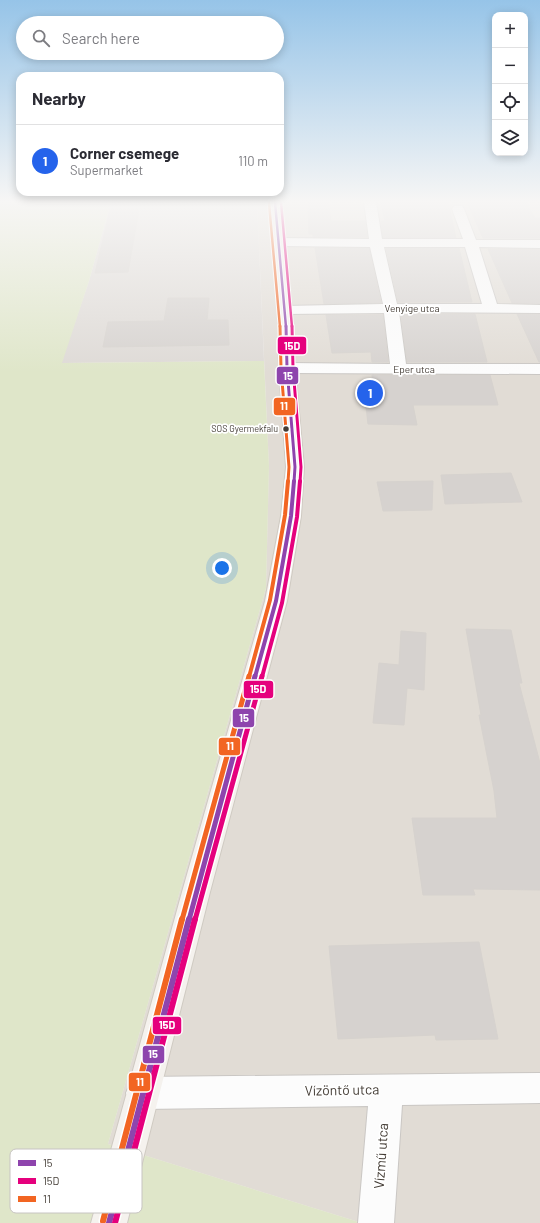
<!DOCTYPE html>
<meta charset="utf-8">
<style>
:root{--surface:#fff;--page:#f7f7f7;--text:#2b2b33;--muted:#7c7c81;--line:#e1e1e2;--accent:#2563eb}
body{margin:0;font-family:Barlow,sans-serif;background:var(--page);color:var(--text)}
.controls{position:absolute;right:12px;top:12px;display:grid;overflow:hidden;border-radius:8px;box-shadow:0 2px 10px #0003}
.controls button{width:36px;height:36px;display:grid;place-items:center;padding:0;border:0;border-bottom:1px solid var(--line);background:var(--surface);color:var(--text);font:20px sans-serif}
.you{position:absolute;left:222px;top:568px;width:14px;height:14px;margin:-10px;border:3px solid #fff;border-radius:50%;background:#1a73e8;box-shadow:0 0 0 6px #1a73e833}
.badge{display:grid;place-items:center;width:26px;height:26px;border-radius:50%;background:var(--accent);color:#fff;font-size:13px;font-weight:700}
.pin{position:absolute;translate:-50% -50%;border:2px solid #fff;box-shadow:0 1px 4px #0006}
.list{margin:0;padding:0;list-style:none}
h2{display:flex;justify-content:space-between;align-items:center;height:52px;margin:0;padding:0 16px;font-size:17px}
h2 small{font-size:13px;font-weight:400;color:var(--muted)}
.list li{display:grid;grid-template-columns:26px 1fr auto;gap:12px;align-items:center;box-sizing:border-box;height:72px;padding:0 16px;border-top:1px solid var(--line)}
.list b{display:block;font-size:15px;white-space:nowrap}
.list p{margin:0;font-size:13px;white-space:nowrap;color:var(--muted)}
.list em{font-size:13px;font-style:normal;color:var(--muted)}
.icon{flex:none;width:22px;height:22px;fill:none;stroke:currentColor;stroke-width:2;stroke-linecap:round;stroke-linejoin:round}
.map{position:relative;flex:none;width:540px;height:1223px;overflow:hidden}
.search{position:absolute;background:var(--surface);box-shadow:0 2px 10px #0003;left:16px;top:16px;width:268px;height:44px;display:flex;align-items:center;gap:10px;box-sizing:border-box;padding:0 14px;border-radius:22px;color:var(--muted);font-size:15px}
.panel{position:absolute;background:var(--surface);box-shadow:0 2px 10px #0003;left:16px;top:72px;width:268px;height:124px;border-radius:12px}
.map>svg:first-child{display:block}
.residential{fill:#e1dcd5}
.industrial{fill:#dedad6}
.green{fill:#dfe6c9}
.building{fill:#d6d2cf;stroke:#d6d2ce}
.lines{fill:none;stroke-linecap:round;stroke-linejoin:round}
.street-casing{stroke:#cac7c4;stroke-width:2}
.secondary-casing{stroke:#cfcac2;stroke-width:2}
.street{fill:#fcfcfc;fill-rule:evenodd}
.secondary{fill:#f5f2ee;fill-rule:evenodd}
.bus-1-far4-casing{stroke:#fff;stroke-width:4.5}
.bus-1-far3-casing{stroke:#fff;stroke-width:5.5}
.bus-1-far2-casing{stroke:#fff;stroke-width:7}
.bus-1-far1-casing{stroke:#fff;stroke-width:8}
.bus-1-casing{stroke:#fff;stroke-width:9}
.bus-2-far4-casing{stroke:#fff;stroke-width:4.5}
.bus-2-far3-casing{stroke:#fff;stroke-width:5.5}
.bus-2-far2-casing{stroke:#fff;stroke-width:7}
.bus-2-far1-casing{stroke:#fff;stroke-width:8}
.bus-2-casing{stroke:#fff;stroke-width:9}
.bus-3-far4-casing{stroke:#fff;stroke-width:4.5}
.bus-3-far3-casing{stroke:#fff;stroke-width:5.5}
.bus-3-far2-casing{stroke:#fff;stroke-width:7}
.bus-3-far1-casing{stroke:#fff;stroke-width:8}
.bus-3-casing{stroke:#fff;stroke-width:9}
.bus-1-far4{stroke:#8e44ad;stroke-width:2.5}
.bus-1-far3{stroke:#8e44ad;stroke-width:3}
.bus-1-far2{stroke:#8e44ad;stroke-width:4}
.bus-1-far1{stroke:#8e44ad;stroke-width:5}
.bus-1{stroke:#8e44ad;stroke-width:6}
.bus-2-far4{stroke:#e5007d;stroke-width:2.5}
.bus-2-far3{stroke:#e5007d;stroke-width:3}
.bus-2-far2{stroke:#e5007d;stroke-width:4}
.bus-2-far1{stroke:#e5007d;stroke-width:5}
.bus-2{stroke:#e5007d;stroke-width:6}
.bus-3-far4{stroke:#f26522;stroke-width:2.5}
.bus-3-far3{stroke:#f26522;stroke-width:3}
.bus-3-far2{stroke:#f26522;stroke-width:4}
.bus-3-far1{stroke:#f26522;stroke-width:5}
.bus-3{stroke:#f26522;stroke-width:6}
.bus-dot{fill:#433c35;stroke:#fff;stroke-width:1.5}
.labels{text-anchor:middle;stroke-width:3.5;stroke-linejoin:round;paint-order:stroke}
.far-bus-label{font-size:9px;fill:#433c35;stroke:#fff;text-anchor:end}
.far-street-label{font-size:10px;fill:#433c35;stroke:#fff}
.near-street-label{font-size:14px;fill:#433c35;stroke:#fff}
.key{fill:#fff;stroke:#c7c4c2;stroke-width:1}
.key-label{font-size:11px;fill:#433c35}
.line-badge{stroke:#fff;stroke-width:1.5}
.badge-label{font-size:11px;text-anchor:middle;font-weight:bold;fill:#fff}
</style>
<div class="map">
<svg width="540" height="1223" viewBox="0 0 540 1223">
<rect width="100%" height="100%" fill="#eeebe8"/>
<path class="residential" d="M257 202H540V1223H362L108 1144 266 588 269 466Z"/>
<path class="industrial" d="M111 202H257L264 361 61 363 89 281Z"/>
<path class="green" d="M0 202H111L89 281 62 363 264 361 269 466 266 588 108 1144 362 1223H0Z"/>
<path class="building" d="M308 202H328L331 221H365L367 237H313V234H309Z
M381 202H448L456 238H383L381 221H385Z
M467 202H526L535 218H540V238H483Z
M110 210H139L128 272 95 273Z
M315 248H369L381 303 324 304Z
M386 248H459L472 302H398Z
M488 249H540V304L512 303Z
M168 298H209L207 320H228L229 345 103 347 108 322 164 321Z
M401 314H475L487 362H407Z
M517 314H540V362H539Z
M326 315H383L388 362H372L371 352 332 353Z
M372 375H490L498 405H413L417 425 368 424 364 390 373 386Z
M511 473 522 502 445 504 441 475Z
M433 481 432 510 383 511 377 482Z
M466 629 511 630 522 683H519L540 763V890L473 889 475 895H423L412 818H497L494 791 479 715H481Z
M401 631 426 633 424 690 407 688 404 725 373 723 379 663 399 665Z
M479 942 498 1039 436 1040 435 1035 338 1039 329 946Z"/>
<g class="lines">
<g class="street-casing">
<path id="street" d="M364 202H376L382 239H463L452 209 454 206H462L464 209 476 240H540V248L479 247 497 304 540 305V313L399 312 406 364H540V374L287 373 281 371 279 368 281 365 287 363 390 364 384 313 285 314 280 313 278 310 280 307 285 306 383 304 370 247 278 246 273 245 271 242 273 239 278 238 369 239ZM384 247H465L482 304H397Z
M540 1073V1103L402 1105 394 1223H358L368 1106 143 1109 131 1104 126 1093 131 1082 143 1077Z"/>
</g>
<g class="secondary-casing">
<path id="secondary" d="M269 202H281L292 310 295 368 304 467 301 516 287 601 210 892 127 1223H91L182 892 265 601 281 516 286 467 279 368 278 310Z"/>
</g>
<use href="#street" class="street"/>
<use href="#secondary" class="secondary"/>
<g class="bus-1-far4-casing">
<path id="bus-1-far4" d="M275 202 286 327"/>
</g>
<g class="bus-1-far3-casing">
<path id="bus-1-far3" d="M286 326 287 368 295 467 294 482"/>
</g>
<g class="bus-1-far2-casing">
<path id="bus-1-far2" d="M255 677 276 601 291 516 294 481"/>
</g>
<g class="bus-1-far1-casing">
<path id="bus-1-far1" d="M189 920 255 676"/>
</g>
<g class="bus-1-casing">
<path id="bus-1" d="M109 1223 189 919"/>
</g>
<g class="bus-2-far4-casing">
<path id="bus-2-far4" d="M281 202 292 327"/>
</g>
<g class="bus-2-far3-casing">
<path id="bus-2-far3" d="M292 326 293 368 301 467 300 482"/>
</g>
<g class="bus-2-far2-casing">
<path id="bus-2-far2" d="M262 677 282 603 297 517 300 481"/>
</g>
<g class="bus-2-far1-casing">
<path id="bus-2-far1" d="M195 920 262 676"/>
</g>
<g class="bus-2-casing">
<path id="bus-2" d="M115 1223 195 919"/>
</g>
<g class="bus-3-far4-casing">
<path id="bus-3-far4" d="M269 203 280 327"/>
</g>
<g class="bus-3-far3-casing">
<path id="bus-3-far3" d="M280 326 281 368 289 467 288 482"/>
</g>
<g class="bus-3-far2-casing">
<path id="bus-3-far2" d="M249 677 270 600 285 515 288 481"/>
</g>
<g class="bus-3-far1-casing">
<path id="bus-3-far1" d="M182 920 249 676"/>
</g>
<g class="bus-3-casing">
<path id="bus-3" d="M103 1221 182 919"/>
</g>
<use href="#bus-1-far4" class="bus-1-far4"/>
<use href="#bus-1-far3" class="bus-1-far3"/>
<use href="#bus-1-far2" class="bus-1-far2"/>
<use href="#bus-1-far1" class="bus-1-far1"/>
<use href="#bus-1" class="bus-1"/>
<use href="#bus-2-far4" class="bus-2-far4"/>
<use href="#bus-2-far3" class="bus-2-far3"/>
<use href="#bus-2-far2" class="bus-2-far2"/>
<use href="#bus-2-far1" class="bus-2-far1"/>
<use href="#bus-2" class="bus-2"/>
<use href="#bus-3-far4" class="bus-3-far4"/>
<use href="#bus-3-far3" class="bus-3-far3"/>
<use href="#bus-3-far2" class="bus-3-far2"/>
<use href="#bus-3-far1" class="bus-3-far1"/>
<use href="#bus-3" class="bus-3"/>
</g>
<linearGradient id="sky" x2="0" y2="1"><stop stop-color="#96c4e8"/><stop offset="0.54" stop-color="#f7f6f5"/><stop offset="1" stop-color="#f7f6f5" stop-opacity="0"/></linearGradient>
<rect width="540" height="373" fill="url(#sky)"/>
<circle class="bus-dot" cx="286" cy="429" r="3.5"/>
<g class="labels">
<g class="far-bus-label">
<text x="278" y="432">SOS Gyermekfalu</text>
</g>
<g class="far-street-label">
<text x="412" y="312">Venyige utca</text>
<text x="414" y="373">Eper utca</text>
</g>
<g class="near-street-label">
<text transform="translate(342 1090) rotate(-1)" y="5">Vízöntő utca</text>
<text transform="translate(381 1156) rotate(-86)" y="5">Vízmű utca</text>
</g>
</g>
<rect x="10" y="1149" width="132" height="64" rx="6" class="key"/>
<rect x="18" y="1160" width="18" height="6" fill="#8e44ad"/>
<rect x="18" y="1178" width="18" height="6" fill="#e5007d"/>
<rect x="18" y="1196" width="18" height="6" fill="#f26522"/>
<g class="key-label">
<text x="43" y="1167">15</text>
<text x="43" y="1185">15D</text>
<text x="43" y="1203">11</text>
</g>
<g class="line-badge">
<rect x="277" y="336" width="30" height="19" rx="4" fill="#e5007d"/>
<rect x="276" y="366" width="23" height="19" rx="4" fill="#8e44ad"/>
<rect x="273" y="397" width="23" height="19" rx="4" fill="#f26522"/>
<rect x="243" y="680" width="31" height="19" rx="4" fill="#e5007d"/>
<rect x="232" y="708" width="23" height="20" rx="4" fill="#8e44ad"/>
<rect x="218" y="737" width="23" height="19" rx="4" fill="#f26522"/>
<rect x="152" y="1016" width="30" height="19" rx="4" fill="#e5007d"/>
<rect x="142" y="1045" width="23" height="19" rx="4" fill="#8e44ad"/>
<rect x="128" y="1072" width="23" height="20" rx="4" fill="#f26522"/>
</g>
<g class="badge-label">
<text x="292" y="350">15D</text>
<text x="288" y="380">15</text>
<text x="284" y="410">11</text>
<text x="258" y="693">15D</text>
<text x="244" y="722">15</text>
<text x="230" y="750">11</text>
<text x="167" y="1029">15D</text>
<text x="153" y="1058">15</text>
<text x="140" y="1086">11</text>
</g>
</svg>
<div class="controls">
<button>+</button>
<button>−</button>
<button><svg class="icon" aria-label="locate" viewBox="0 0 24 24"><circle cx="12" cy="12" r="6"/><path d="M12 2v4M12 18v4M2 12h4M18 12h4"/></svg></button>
<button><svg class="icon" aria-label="layers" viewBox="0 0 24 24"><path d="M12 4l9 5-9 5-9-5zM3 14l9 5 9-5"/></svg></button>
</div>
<div class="you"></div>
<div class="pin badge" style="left:370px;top:393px">1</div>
<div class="search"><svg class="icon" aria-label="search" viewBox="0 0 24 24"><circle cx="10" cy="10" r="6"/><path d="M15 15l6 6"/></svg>Search here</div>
<section class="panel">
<h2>Nearby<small></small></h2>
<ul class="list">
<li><span class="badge">1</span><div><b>Corner csemege</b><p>Supermarket</p></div><em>110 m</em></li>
</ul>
</section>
</div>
